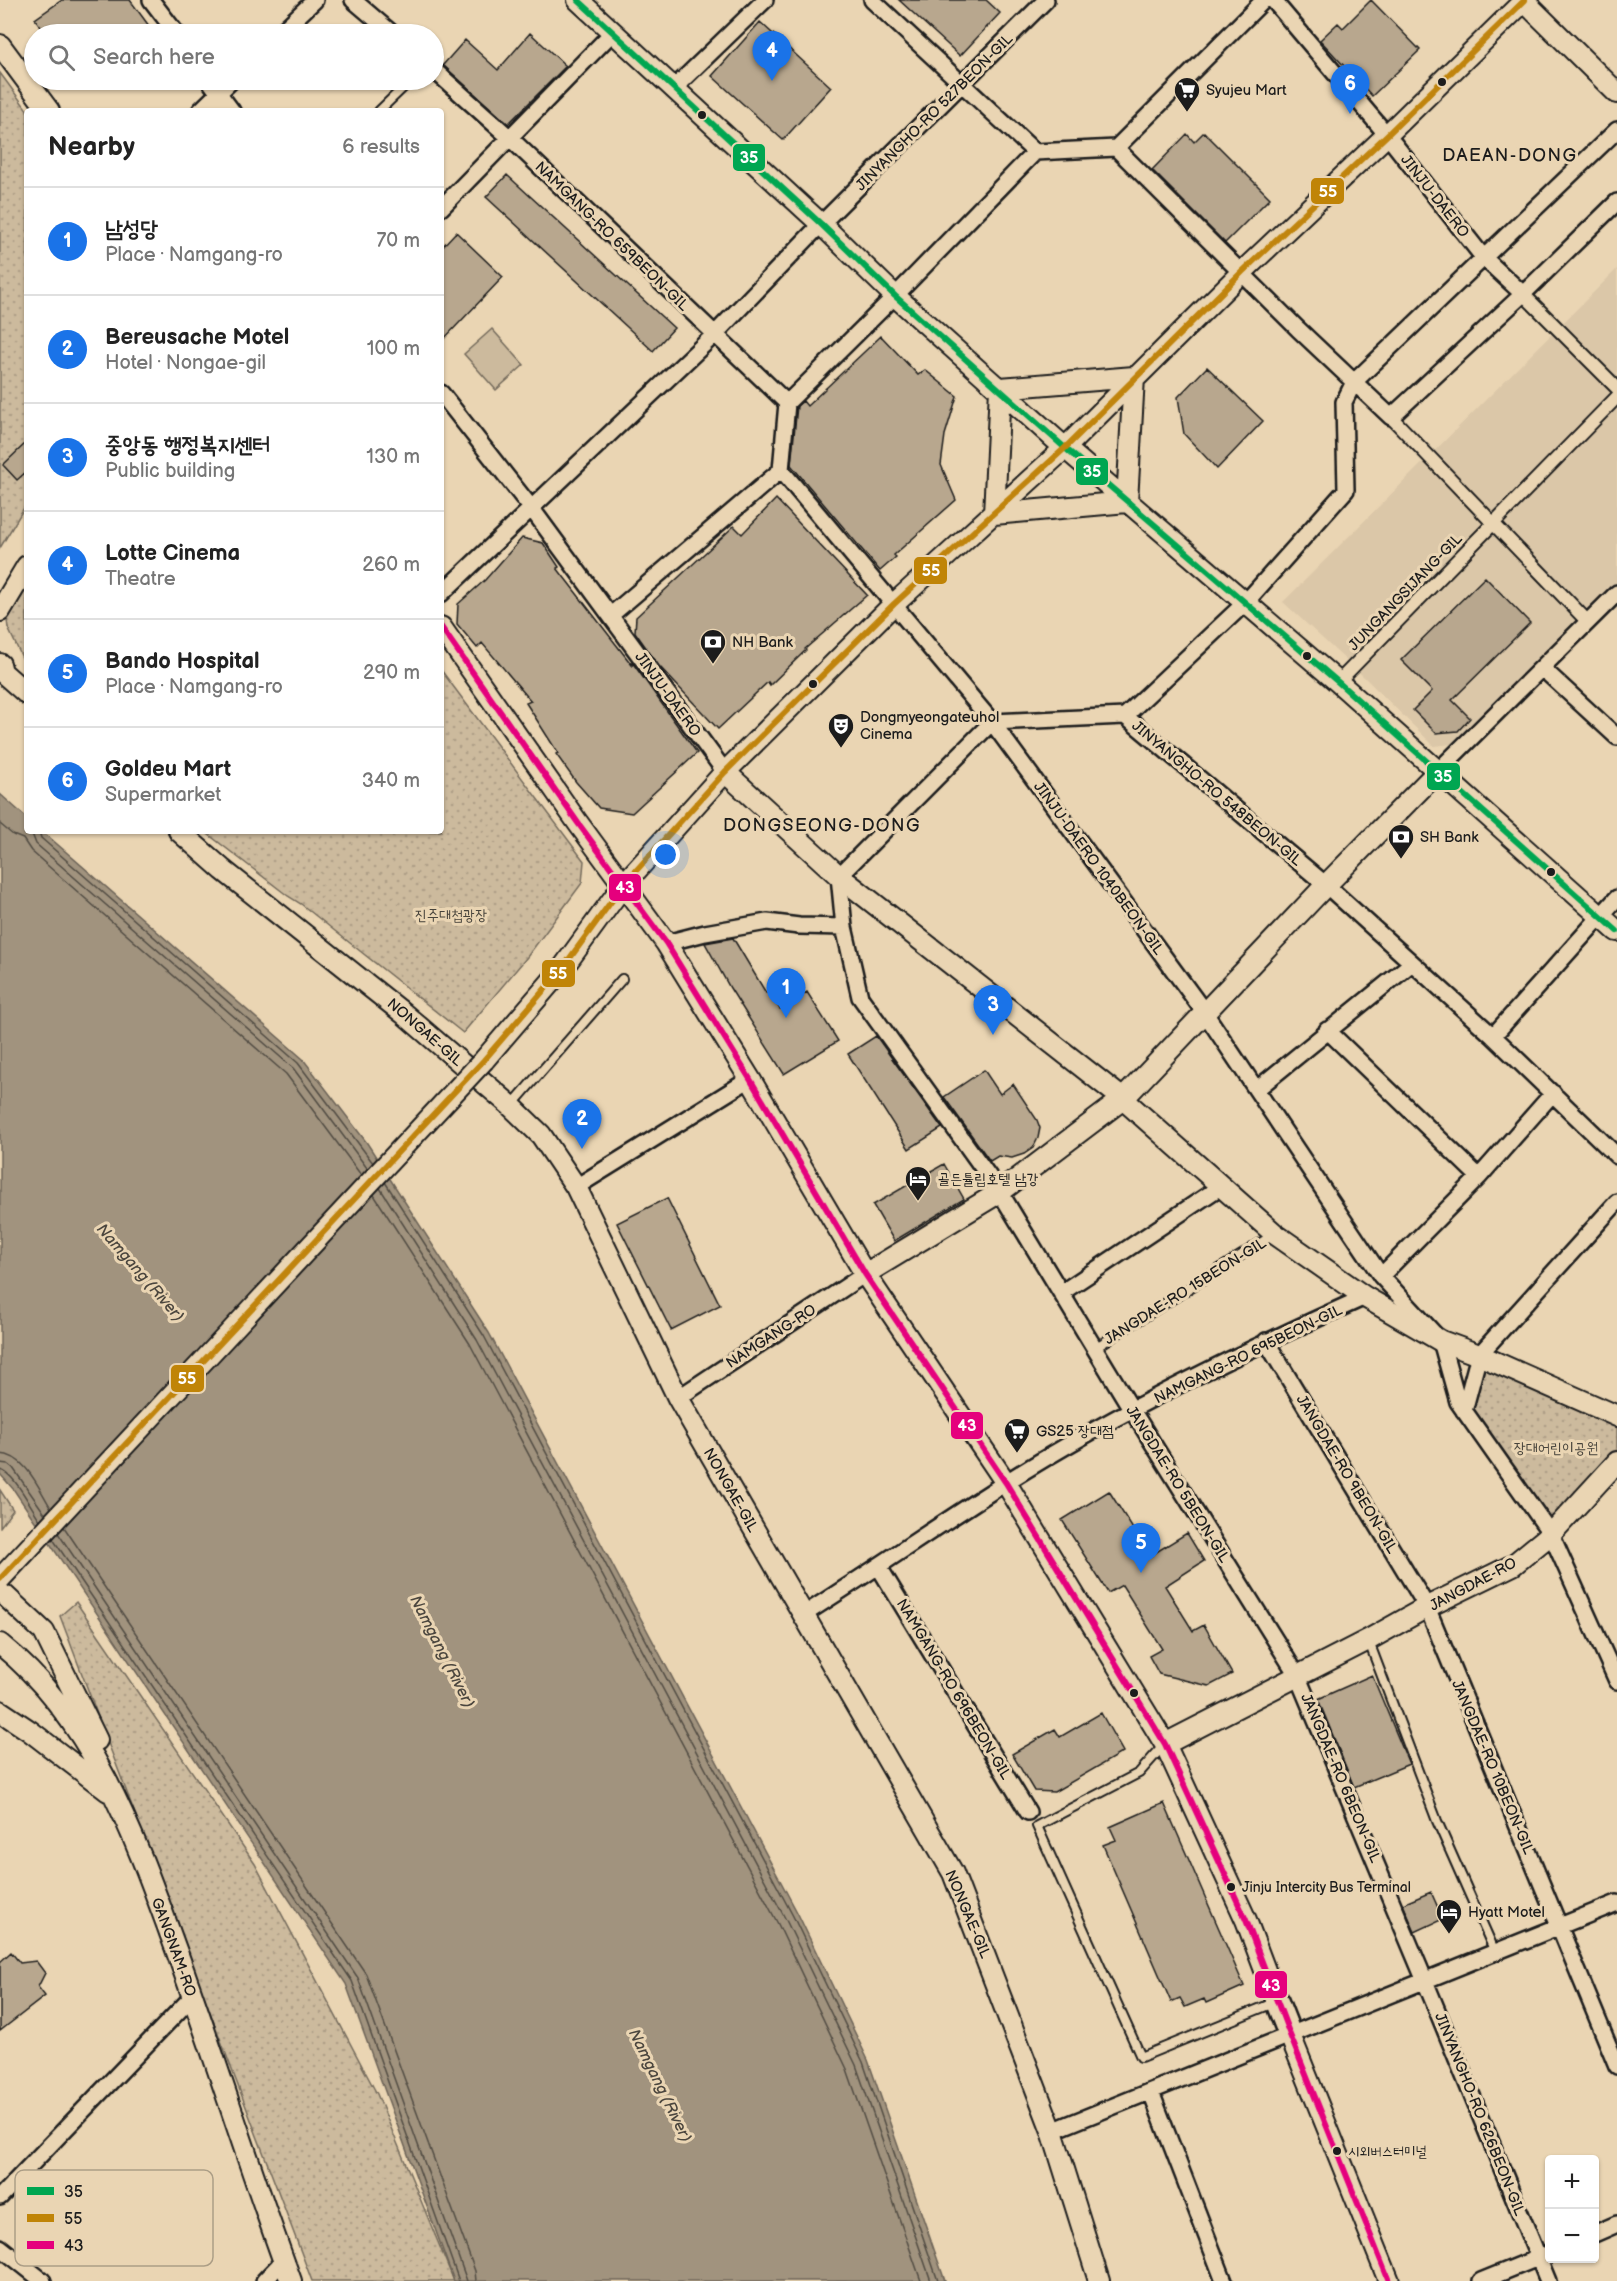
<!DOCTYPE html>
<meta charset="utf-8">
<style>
:root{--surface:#fff;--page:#f2f2f2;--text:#222;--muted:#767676;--line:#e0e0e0;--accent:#1a73e8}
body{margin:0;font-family:"Balsamiq Sans","Poor Story",sans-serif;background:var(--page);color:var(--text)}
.controls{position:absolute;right:18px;bottom:18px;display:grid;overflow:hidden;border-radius:6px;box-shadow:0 2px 4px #0004}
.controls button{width:54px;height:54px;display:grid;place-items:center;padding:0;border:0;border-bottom:2px solid var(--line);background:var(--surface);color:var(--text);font:30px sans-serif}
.you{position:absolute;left:666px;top:855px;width:21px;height:21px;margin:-15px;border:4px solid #fff;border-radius:50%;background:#1a73e8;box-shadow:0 0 0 9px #1a73e833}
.badge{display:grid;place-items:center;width:39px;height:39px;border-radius:50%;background:var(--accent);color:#fff;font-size:20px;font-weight:700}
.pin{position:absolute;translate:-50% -50px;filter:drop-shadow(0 2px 3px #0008)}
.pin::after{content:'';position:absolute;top:32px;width:21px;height:18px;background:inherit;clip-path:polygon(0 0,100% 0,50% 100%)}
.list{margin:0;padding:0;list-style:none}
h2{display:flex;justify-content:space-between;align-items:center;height:78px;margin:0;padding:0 24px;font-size:26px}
h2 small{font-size:20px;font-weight:400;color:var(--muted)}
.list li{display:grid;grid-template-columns:39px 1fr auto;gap:18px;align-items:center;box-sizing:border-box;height:108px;padding:0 24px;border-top:2px solid var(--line)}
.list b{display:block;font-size:22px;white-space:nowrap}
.list p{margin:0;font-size:20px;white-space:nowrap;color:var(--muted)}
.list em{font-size:20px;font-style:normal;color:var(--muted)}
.icon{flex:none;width:33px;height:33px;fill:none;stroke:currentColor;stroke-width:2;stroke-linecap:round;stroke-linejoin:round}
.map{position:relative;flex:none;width:1617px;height:2281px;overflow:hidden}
.search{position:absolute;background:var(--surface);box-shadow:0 2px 4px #0004;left:24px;top:24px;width:420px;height:66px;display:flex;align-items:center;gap:15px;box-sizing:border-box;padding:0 21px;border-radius:33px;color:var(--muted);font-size:22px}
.panel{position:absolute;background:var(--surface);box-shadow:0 2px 4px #0004;left:24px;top:108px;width:420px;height:726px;border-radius:6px}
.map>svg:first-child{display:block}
.built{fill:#dbc7a8}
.grass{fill:url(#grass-dots);stroke:#746b5c;stroke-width:1.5}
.garden{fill:#ccba9d;stroke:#746b5c;stroke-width:1.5}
.water{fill:#a1937e;stroke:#6c6357;stroke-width:1.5}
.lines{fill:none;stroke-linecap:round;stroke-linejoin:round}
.shore{stroke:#514c43;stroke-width:1.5}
.building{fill:#b8a78e;stroke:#1c1c1c;stroke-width:1.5}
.service-casing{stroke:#1c1c1c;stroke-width:12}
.pedestrian-casing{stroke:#1c1c1c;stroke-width:16}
.minor-casing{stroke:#1c1c1c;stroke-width:20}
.tertiary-casing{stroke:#1c1c1c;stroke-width:24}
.secondary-casing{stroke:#1c1c1c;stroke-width:27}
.service{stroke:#ead5b3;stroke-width:8}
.pedestrian{stroke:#ead5b3;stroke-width:12}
.minor{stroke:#ead5b3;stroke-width:15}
.tertiary{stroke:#ead5b3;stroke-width:20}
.secondary{stroke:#ead5b3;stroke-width:22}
.tertiary-bridge-casing{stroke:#1c1c1c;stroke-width:24;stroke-linecap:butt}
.tertiary-bridge{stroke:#ead5b3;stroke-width:20}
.bus-1-casing{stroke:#ead5b3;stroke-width:10}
.bus-2-casing{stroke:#ead5b3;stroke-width:10}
.bus-3-casing{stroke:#ead5b3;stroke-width:10}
.bus-1{stroke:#00a651;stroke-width:6}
.bus-2{stroke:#c08407;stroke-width:6}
.bus-3{stroke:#e5007d;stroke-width:6}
.bus-dot{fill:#1c1c1c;stroke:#ead5b3;stroke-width:2}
.labels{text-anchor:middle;stroke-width:6;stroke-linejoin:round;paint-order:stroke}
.bus-label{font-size:14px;fill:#1c1c1c;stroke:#ead5b3;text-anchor:start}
.poi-label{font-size:15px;fill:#1c1c1c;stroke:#ead5b3;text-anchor:start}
.street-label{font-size:15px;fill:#1c1c1c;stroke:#ead5b3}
.park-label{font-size:15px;fill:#48443c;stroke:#ead5b3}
.water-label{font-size:16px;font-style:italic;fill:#4b463e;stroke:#ead5b3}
.quarter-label{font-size:18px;letter-spacing:1.5px;fill:#1c1c1c;stroke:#ead5b3}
.key{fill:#ead5b3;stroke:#ac9e86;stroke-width:1.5}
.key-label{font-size:16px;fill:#1c1c1c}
.line-badge{stroke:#ead5b3;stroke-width:2}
.badge-label{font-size:16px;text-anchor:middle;font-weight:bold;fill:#fff}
</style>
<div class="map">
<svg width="1617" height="2281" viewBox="0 0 1617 2281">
<defs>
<pattern id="grass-dots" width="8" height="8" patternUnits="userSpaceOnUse" patternTransform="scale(1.5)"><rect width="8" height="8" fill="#ccba9d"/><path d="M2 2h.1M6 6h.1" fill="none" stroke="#af9f87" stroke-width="1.8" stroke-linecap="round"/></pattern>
</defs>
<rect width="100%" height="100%" fill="#ead5b3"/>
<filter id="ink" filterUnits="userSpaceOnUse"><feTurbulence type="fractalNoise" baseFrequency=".0167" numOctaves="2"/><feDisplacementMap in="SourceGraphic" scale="12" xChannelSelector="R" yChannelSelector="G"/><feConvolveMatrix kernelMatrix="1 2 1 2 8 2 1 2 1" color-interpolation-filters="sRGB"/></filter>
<g filter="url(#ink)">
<path class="built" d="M1617 269V593L1461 743 1434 746 1363 676 1283 602Z"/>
<path class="grass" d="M0 73 28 111 27 503 0 548Z
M27 588V668L8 628 7 620Z
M441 670 584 861 582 883 527 957 463 1033 301 904 288 896 204 831H441Z
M1479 1355 1617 1415V1462L1551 1534 1464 1411Z
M0 1490 13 1510 0 1527Z
M76 1602 255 1864 377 2094 454 2281H312L60 1616Z"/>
<path class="garden" d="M492 329 524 365 496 390 464 354Z"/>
<path class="water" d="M0 794 27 818V831H42L303 1059 367 1143 489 1333 798 1914 868 2060 945 2281H454L346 1984 14 1490 0 1474Z"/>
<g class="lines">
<path class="shore" d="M0 824 13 835 23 839 31 851 286 1074 361 1175
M31 831 36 844 293 1068 367 1168
M39 831 41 838 298 1063 373 1163
M385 1182 484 1336 793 1916 863 2062 938 2281
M380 1188 477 1340 786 1920 856 2065 931 2281
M374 1195 470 1344 778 1924 847 2069 921 2281
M0 1454C26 1455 39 1489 51 1508
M0 1463 8 1464 13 1468 45 1514
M0 1470C14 1472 31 1508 40 1520
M64 1527 366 1974 475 2271 476 2281
M58 1533 358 1978 467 2281
M53 1539 352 1981 459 2281"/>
</g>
<path class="building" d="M62 0H130L155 34H46L35 19Z
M899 0H986L1000 13 960 56Z
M1371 0 1420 50 1372 96 1320 40 1338 23 1343 28Z
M760 22 831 87 783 140 712 76Z
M530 33 566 66 508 124 443 65 465 40 498 70Z
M1204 132 1270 198 1225 243 1152 170 1187 134 1194 142Z
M507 175 674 328 653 351 486 197Z
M456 232 503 277 441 342V248Z
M881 336 918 375 925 370 957 396 945 435 941 465 956 500 894 555 896 557 880 571 791 465 797 406 803 401 807 406Z
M1207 367 1263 421 1217 469 1184 434 1178 397Z
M27 442V471L17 480 3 465Z
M776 499 867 595 805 649 806 650 770 685 768 682 718 729 659 666 635 632 636 617 734 526 742 534Z
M522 538 543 543 559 567 557 568 632 665V662L697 753 632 813 599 808 576 782 556 754 558 753 526 703 531 701 482 643 477 648 457 624 458 604 485 580Z
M1485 577 1530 623 1452 700 1470 718 1458 731 1436 733 1413 710 1432 691 1401 660Z
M733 938 766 993 769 991 780 1009 807 992 838 1041 784 1074 730 988 705 943Z
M876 1036 942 1128 909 1149 848 1054Z
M984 1070 1000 1094 1013 1084 1037 1120 1040 1128 1038 1138 1033 1148 1024 1154 1012 1158 998 1156 990 1161 944 1097Z
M944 1164 964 1199 894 1241 873 1205Z
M667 1198 720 1305 671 1330 617 1223Z
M1109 1491 1150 1556 1187 1533 1204 1561 1165 1586 1193 1631 1204 1625 1232 1674 1209 1686 1159 1674 1149 1656 1162 1649 1122 1585 1108 1593 1062 1520Z
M1372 1675 1409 1764 1354 1787 1318 1699Z
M1101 1713 1123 1752 1054 1792 1034 1791 1012 1754 1055 1729 1060 1737Z
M1164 1803 1244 1986 1206 2003 1204 1999 1185 2007 1180 1998 1171 2002 1103 1845 1116 1840 1110 1827Z
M1431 1892 1443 1919 1415 1932 1403 1904Z
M11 1952 20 1963 36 1961 45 1973 38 1987 45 1996 0 2031V1962Z"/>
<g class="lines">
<g class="service-casing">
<path id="service" d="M379 111 411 80
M512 1105 622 979
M1095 1348 1273 1235
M1369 1642 1437 1821 1495 1952
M1164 1745 1139 1773 1037 1826 1141 2057 1276 2002"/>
</g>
<g class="pedestrian-casing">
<path id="pedestrian" d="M1523 294 1617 388
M1391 417 1588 622
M1338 682 1617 397"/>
</g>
<g class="minor-casing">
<path id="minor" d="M151 0 177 34
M353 0 393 34
M872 0 1035 152
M1273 0 1387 135 1483 257 1523 294
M279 34 315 0
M434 70 510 138 787 403
M209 80 232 111
M674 88 765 0
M200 111 232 80
M1116 148 1298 329 1391 417 1523 294 1617 202
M441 208 613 32
M441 393 532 509 725 772
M781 470 992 722 1205 1013 1381 1276 1441 1341 1458 1402 1551 1534 1617 1681
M441 594 715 334 821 224 1046 0
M611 615 781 470 787 403 895 296 1035 152 1116 148 1264 0
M1542 668 1617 737
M1125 716 1246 602 1346 490 1344 402 1354 382 1617 130
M1125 716 1326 885 1493 1036 1617 1156
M992 722 839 876 844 927 860 997 1000 1192 1132 1410 1297 1675 1425 1981 1548 2281
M992 722 1125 716
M1438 771 1617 593
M666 943 705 933 767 922 799 926 844 927
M1327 1030 1479 1177
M1493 1036 1617 898
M1257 1089 1412 963
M576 1187 750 1079
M1381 1276 1479 1177 1553 1093
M1061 1293 1220 1187
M1266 1341 1427 1607 1617 2066
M678 1398 865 1274
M1464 1411 1479 1355 1617 1202
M879 1567 1028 1812
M803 1615C871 1572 937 1526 1005 1483 1119 1411 1242 1352 1365 1297
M1151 2092 1224 2281
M1052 2131 1617 1903
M0 2197 193 1996
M1594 2234 1617 2224
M0 2247 43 2281
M264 2281 284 2260
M1481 2281 1550 2253"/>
</g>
<g class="tertiary-casing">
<path id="tertiary" d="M578 0 821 224 895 296 1065 448 1338 682 1617 931
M1524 1 1617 93
M0 45 49 111
M1134 377 1127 502 994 514 1000 388Z
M0 611 27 566
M441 627 578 823 666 943 750 1079 865 1274 1006 1483 1165 1744 1246 1920 1277 2002
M0 664 2 672 27 694
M725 772 839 876 1123 1099 1275 1234 1365 1297 1441 1341 1479 1355 1617 1416
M179 831 223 870 403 1013 511 1106 541 1135 576 1187 678 1398 953 1873 1052 2131 1099 2281
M484 1060 562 969 624 884 725 772 894 604 1065 448 1242 272 1387 135 1525 0
M865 1274 1000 1192 1123 1099 1326 885 1438 771
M0 1591 44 1632 97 1740
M0 1644C96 1721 137 1843 178 1955 217 2063 251 2173 291 2281
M0 1711 30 1731 108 1791
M1165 1744 1368 1640 1427 1607 1513 1565 1551 1534 1617 1462
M1290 2035 1389 2281"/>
</g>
<g class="secondary-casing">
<path id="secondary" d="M1277 2002 1290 2035"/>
</g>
<use href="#service" class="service"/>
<use href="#pedestrian" class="pedestrian"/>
<use href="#minor" class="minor"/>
<use href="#tertiary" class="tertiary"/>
<use href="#secondary" class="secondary"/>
<g class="tertiary-bridge-casing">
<path id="tertiary-bridge" d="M0 1579 484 1060"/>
</g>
<use href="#tertiary-bridge" class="tertiary-bridge"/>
<g class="bus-1-casing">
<path id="bus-1" d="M578 0 821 224 895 296 1065 448 1338 682 1617 931"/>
</g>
<g class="bus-2-casing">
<path id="bus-2" d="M0 1579 484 1060 562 969 624 884 725 772 894 604 1065 448 1242 272 1387 135 1525 0"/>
</g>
<g class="bus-3-casing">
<path id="bus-3" d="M441 627 578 823 666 943 750 1079 865 1274 1006 1483 1165 1744 1246 1920 1290 2035 1389 2281"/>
</g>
<use href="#bus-1" class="bus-1"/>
<use href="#bus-2" class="bus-2"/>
<use href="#bus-3" class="bus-3"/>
</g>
</g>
<defs>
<g id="supermarket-pin" transform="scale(1.35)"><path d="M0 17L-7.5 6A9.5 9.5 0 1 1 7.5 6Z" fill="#1c1c1c" stroke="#ead5b3"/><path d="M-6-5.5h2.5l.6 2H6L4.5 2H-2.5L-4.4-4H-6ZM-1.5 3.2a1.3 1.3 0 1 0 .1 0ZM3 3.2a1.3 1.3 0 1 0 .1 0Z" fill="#fff"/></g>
<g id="bank-pin" transform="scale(1.35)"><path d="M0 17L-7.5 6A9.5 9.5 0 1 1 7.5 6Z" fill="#1c1c1c" stroke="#ead5b3"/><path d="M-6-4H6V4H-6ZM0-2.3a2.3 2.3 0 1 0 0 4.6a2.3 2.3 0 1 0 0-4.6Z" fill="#fff"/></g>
<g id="theatre-pin" transform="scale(1.35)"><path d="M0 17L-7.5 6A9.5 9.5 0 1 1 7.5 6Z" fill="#1c1c1c" stroke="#ead5b3"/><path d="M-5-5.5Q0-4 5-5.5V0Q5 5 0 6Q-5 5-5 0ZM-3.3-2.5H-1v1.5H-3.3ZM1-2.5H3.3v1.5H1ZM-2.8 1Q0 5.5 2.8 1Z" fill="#fff"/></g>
<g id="hotel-pin" transform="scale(1.35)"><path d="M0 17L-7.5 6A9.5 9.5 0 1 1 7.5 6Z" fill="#1c1c1c" stroke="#ead5b3"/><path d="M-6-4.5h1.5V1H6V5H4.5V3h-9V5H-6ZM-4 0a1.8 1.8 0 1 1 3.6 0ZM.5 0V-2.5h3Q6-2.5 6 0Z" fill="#fff"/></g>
</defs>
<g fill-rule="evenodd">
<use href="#supermarket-pin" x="1187" y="90"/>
<use href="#bank-pin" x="713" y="642"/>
<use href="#theatre-pin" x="841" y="726"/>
<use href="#bank-pin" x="1401" y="837"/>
<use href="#hotel-pin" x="918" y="1179"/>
<use href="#supermarket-pin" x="1017" y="1431"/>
<use href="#hotel-pin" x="1449" y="1912"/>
</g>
<g class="bus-dot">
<circle cx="1442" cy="82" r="5"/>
<circle cx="702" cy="115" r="5"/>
<circle cx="1307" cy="656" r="5"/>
<circle cx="813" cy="684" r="5"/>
<circle cx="1551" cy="872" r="5"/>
<circle cx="1134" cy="1693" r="5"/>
<circle cx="1231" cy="1887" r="5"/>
<circle cx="1337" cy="2151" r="5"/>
</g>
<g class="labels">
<g class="bus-label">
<text x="1242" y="1892">Jinju Intercity Bus Terminal</text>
<text x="1348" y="2156">시외버스터미널</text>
</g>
<g class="poi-label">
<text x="1206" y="95">Syujeu Mart</text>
<text x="732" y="647">NH Bank</text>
<text x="860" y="722">Dongmyeongateuhol<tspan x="860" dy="17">Cinema</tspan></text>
<text x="1420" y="842">SH Bank</text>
<text x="938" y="1184">골든튤립호텔 남강</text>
<text x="1036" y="1436">GS25 장대점</text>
<text x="1468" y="1917">Hyatt Motel</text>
</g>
<g class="street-label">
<text transform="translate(934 112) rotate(-45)" y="5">JINYANGHO-RO 527BEON-GIL</text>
<text transform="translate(1435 196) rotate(52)" y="5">JINJU-DAERO</text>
<text transform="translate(612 236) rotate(44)" y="5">NAMGANG-RO 659BEON-GIL</text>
<text transform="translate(1405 592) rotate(-46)" y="5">JUNGANGSIJANG-GIL</text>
<text transform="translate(668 694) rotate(54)" y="5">JINJU-DAERO</text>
<text transform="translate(1217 793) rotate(40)" y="5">JINYANGHO-RO 548BEON-GIL</text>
<text transform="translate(1099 868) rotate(54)" y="5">JINJU-DAERO 1040BEON-GIL</text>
<text transform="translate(425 1032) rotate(41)" y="5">NONGAE-GIL</text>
<text transform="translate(1185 1291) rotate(-32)" y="5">JANGDAE-RO 15BEON-GIL</text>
<text transform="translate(771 1336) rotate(-33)" y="5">NAMGANG-RO</text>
<text transform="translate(1248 1354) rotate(-26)" y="5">NAMGANG-RO 695BEON-GIL</text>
<text transform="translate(1347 1474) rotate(59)" y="5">JANGDAE-RO 9BEON-GIL</text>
<text transform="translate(1178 1484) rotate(58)" y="5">JANGDAE-RO 5BEON-GIL</text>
<text transform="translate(731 1490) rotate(60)" y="5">NONGAE-GIL</text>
<text transform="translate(1473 1584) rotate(-28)" y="5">JANGDAE-RO</text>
<text transform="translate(954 1689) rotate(59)" y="5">NAMGANG-RO 696BEON-GIL</text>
<text transform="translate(1493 1767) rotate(67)" y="5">JANGDAE-RO 10BEON-GIL</text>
<text transform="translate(1341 1778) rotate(67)" y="5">JANGDAE-RO 6BEON-GIL</text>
<text transform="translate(968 1914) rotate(67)" y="5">NONGAE-GIL</text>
<text transform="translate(174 1947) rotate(70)" y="5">GANGNAM-RO</text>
<text transform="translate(1480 2114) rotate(68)" y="5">JINYANGHO-RO 626BEON-GIL</text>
</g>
<g class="park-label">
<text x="451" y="920">진주대첩광장</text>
<text x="1556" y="1453">장대어린이공원</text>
</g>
<g class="water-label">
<text transform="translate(141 1272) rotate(49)" y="6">Namgang (River)</text>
<text transform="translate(443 1651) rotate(63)" y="6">Namgang (River)</text>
<text transform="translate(661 2085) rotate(64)" y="6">Namgang (River)</text>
</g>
<g class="quarter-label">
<text x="1510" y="161">DAEAN-DONG</text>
<text x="822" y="831">DONGSEONG-DONG</text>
</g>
</g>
<rect x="15" y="2170" width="198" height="96" rx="9" class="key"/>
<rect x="27" y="2187" width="27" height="8" fill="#00a651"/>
<rect x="27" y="2214" width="27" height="8" fill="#c08407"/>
<rect x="27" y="2241" width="27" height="8" fill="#e5007d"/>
<g class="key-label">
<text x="64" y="2197">35</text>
<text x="64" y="2224">55</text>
<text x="64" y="2251">43</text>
</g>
<g class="line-badge">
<rect x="732" y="143" width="34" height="29" rx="6" fill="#00a651"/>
<rect x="1310" y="177" width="35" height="28" rx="6" fill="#c08407"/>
<rect x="1075" y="457" width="34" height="29" rx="6" fill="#00a651"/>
<rect x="913" y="556" width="35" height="29" rx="6" fill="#c08407"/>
<rect x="1426" y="762" width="35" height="29" rx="6" fill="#00a651"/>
<rect x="608" y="873" width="34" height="29" rx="6" fill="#e5007d"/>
<rect x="541" y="959" width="35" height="29" rx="6" fill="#c08407"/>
<rect x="170" y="1364" width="35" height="29" rx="6" fill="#c08407"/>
<rect x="950" y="1411" width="34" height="29" rx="6" fill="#e5007d"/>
<rect x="1254" y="1970" width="34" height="29" rx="6" fill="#e5007d"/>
</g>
<g class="badge-label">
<text x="749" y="163">35</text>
<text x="1328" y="197">55</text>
<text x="1092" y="477">35</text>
<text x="931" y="576">55</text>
<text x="1443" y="782">35</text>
<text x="625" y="893">43</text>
<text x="558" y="979">55</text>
<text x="187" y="1384">55</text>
<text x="967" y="1431">43</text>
<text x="1271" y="1991">43</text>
</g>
</svg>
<div class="controls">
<button>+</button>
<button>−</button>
</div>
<div class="you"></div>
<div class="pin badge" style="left:786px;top:1018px">1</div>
<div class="pin badge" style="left:582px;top:1149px">2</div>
<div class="pin badge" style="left:993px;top:1035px">3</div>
<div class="pin badge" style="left:772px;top:81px">4</div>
<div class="pin badge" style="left:1141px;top:1573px">5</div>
<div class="pin badge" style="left:1350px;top:114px">6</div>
<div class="search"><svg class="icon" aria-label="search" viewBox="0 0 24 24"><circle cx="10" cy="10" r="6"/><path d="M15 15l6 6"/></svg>Search here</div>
<section class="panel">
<h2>Nearby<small>6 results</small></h2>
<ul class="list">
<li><span class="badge">1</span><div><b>남성당</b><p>Place · Namgang-ro</p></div><em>70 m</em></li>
<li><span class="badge">2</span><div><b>Bereusache Motel</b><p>Hotel · Nongae-gil</p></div><em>100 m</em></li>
<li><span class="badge">3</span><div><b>중앙동 행정복지센터</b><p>Public building</p></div><em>130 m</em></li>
<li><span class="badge">4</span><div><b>Lotte Cinema</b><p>Theatre</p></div><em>260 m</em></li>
<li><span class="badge">5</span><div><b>Bando Hospital</b><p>Place · Namgang-ro</p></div><em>290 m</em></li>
<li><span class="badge">6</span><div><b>Goldeu Mart</b><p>Supermarket</p></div><em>340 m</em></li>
</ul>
</section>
</div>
